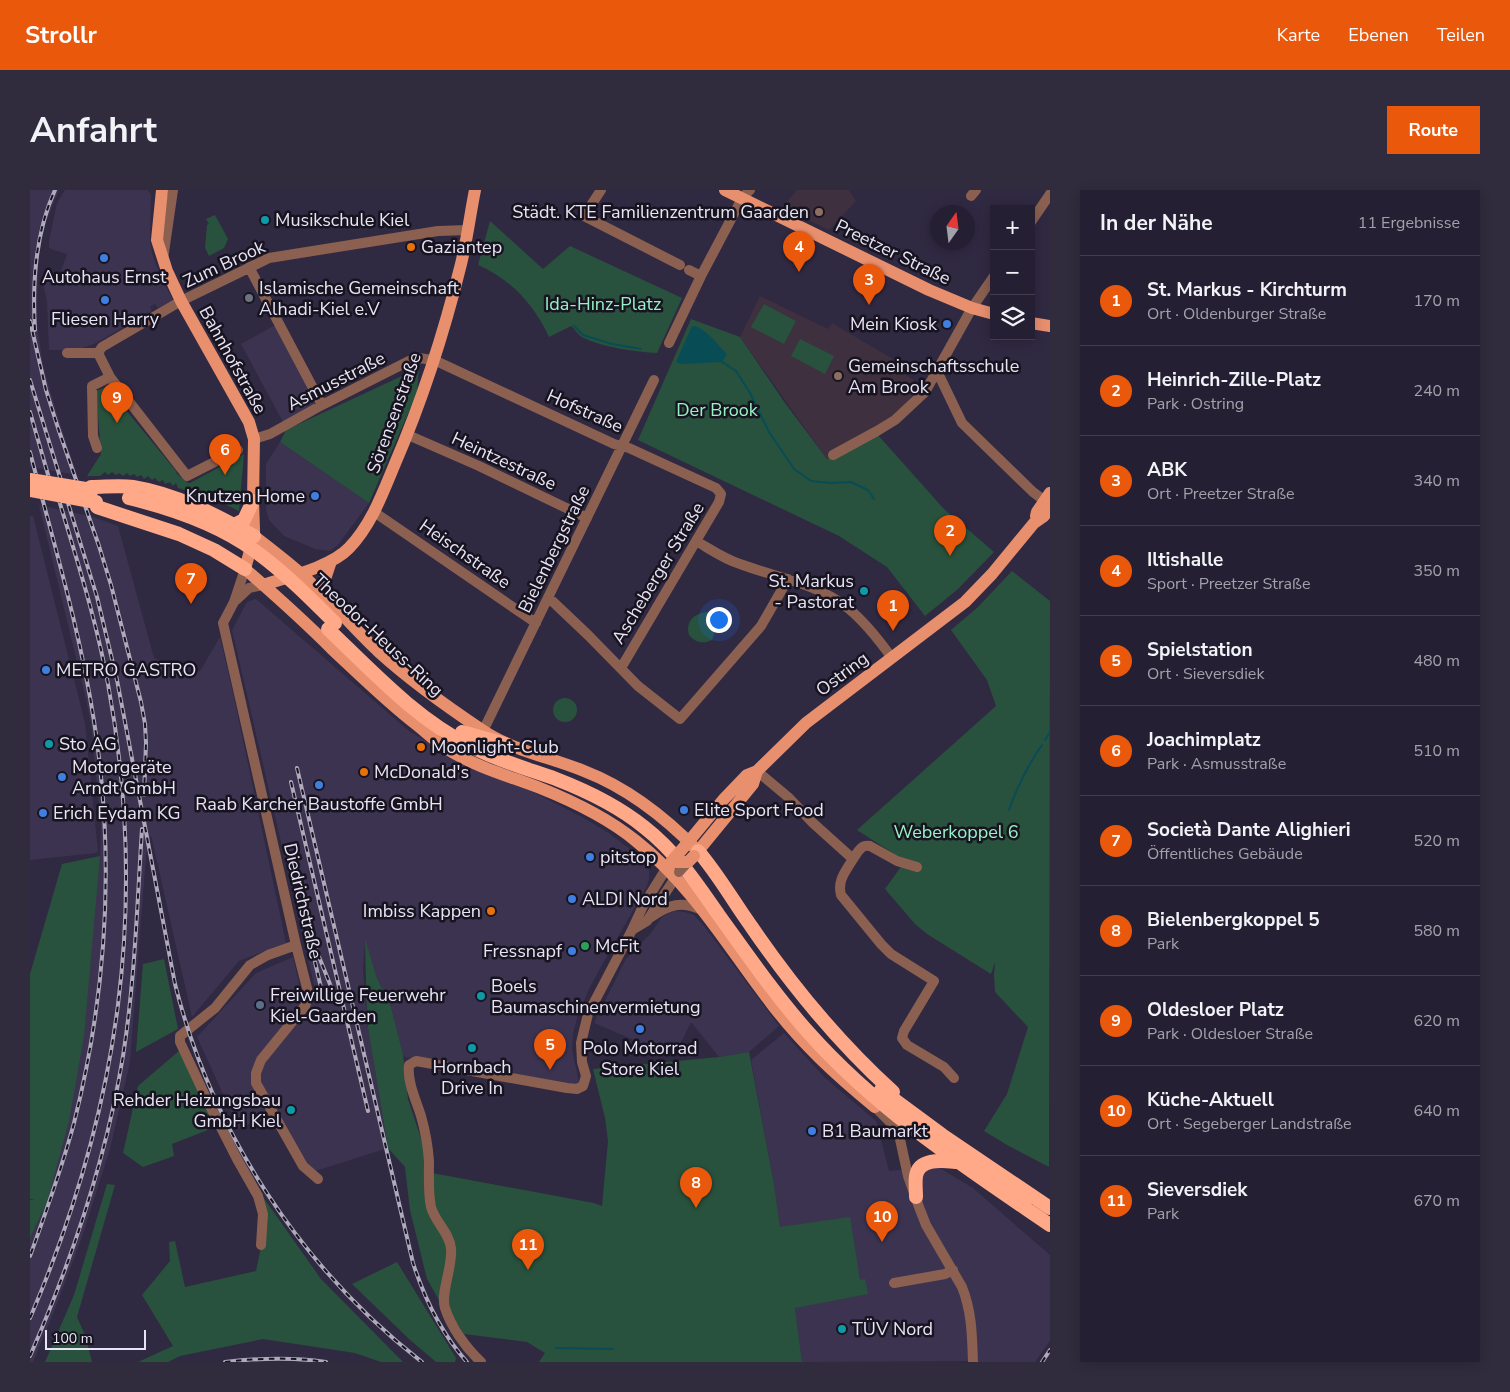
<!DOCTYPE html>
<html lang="de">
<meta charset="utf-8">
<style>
:root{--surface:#241f32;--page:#302c3e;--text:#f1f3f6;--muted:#a3a2ac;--line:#413d4d;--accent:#ea580c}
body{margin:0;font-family:"Nunito Sans",sans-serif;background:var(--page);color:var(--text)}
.controls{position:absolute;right:15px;top:15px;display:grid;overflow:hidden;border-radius:0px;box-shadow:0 2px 12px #0003}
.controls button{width:45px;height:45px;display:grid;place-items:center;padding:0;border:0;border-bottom:1px solid var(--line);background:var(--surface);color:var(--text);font:25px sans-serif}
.compass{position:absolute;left:900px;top:15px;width:45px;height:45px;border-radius:50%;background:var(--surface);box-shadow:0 2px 12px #0003;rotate:14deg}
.scale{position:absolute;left:15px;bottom:12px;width:101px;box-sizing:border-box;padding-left:5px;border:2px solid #e8e4f5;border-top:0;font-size:14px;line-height:18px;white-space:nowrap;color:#e8e4f5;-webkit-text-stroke:4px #171420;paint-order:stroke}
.you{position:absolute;left:688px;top:429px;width:18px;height:18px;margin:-12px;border:4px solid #fff;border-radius:50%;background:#1a73e8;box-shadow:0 0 0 8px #1a73e833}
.badge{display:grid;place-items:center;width:32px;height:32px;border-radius:50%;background:var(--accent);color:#fff;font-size:16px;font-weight:700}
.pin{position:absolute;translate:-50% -41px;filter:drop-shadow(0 1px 2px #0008)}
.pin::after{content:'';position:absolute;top:26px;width:18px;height:15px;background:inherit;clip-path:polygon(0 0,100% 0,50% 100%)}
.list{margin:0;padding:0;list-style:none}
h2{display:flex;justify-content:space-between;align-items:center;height:65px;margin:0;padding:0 20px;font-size:21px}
h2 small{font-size:16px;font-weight:400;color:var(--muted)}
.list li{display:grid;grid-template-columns:32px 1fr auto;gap:15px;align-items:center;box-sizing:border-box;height:90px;padding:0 20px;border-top:1px solid var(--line)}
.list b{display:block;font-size:19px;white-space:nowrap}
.list p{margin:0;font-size:16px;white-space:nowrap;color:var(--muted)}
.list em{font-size:16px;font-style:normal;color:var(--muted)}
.icon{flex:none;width:28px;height:28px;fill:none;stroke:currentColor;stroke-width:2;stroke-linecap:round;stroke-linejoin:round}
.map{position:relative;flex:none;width:1020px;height:1172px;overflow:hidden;border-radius:0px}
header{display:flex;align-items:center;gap:30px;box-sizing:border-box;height:70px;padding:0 25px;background:var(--accent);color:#fff}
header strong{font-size:24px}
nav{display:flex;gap:28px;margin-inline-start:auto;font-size:18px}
.intro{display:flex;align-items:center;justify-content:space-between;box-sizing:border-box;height:120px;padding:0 30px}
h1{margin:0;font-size:35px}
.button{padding:12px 22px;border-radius:0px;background:var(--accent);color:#fff;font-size:18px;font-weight:700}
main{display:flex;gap:30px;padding:0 30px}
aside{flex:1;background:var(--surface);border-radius:0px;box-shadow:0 2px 12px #0003}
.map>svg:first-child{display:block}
.built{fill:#3c3351}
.education{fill:#3e303e}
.green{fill:#28523d}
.water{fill:#084c56}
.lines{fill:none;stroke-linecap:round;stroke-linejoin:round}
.stream{stroke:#084c56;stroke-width:2}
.minor{stroke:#8b6050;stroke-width:10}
.major{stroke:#e88f6e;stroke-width:12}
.highway{stroke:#ffa989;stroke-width:14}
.rail-casing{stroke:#aea9bc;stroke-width:4}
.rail{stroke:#171420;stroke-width:2;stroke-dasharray:5.5;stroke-linecap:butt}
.minor-bridge{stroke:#8b6050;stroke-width:10}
.major-bridge{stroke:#e88f6e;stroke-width:12}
.highway-bridge{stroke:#ffa989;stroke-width:14}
.education-dot{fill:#8d6e63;stroke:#171420;stroke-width:2}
.culture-dot{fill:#0f9aa8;stroke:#171420;stroke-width:2}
.food-dot{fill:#e8710a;stroke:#171420;stroke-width:2}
.shop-dot{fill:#3f7fe0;stroke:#171420;stroke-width:2}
.worship-dot{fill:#6b7280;stroke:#171420;stroke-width:2}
.leisure-dot{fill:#2e9e5b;stroke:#171420;stroke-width:2}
.service-dot{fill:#5c6f8a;stroke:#171420;stroke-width:2}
.labels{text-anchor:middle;stroke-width:5;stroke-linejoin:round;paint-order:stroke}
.poi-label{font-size:18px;fill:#e8e4f5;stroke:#171420;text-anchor:start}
.street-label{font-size:18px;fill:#e8e4f5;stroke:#171420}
.park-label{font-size:18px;fill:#97f2c4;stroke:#171420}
</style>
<header>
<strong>Strollr</strong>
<nav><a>Karte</a><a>Ebenen</a><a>Teilen</a></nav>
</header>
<div class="intro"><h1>Anfahrt</h1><a class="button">Route</a></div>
<main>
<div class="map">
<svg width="1020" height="1172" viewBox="0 0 1020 1172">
<rect width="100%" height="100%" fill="#302942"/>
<path class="built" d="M0 0H29L13 39 10 55 8 71 7 134 13 176 27 224 47 285 0 277Z
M35 0H118L121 5 120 50 122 63 129 83 143 110 128 118 125 114 120 117 122 121 64 154 52 158 34 160H19L17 111 12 90 28 89 37 64 21 59 19 57V51L27 13Z
M247 134 289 213 253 232 211 154Z
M250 252 339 313 308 355 300 361 285 359 254 346 239 330 236 319V274Z
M9 315 63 327 88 336 124 468 159 483 170 481 190 447 203 503 256 753 209 771 162 827 121 645 116 665 100 872 80 959 52 1047 25 1119 3 1172H0V1048L17 1012 70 666 71 636 61 533 55 505Z
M0 326H3L55 533 68 661 66 663 0 670Z
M226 409 379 541 422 567 447 580 501 601 552 627 580 644 614 670 619 678V689L617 696 573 773 559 799 547 828 543 844 542 860 549 892 545 895H538L375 867 373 864 361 817 347 788 335 751 333 779 337 832 358 958 276 984 239 924 209 939 167 847 226 783 263 767 272 806 288 812 202 440 217 412Z
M646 721 655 722 664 725 674 736 749 836 719 862 689 867 661 832 644 867 564 833 596 769 621 743 632 727 639 723Z
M754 843 794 887 846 931 859 981 908 977 943 998 1020 1065V1151L1005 1172H943L942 1171 772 1172 765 1117 837 1104 830 1090 750 1038 744 994 721 870Z"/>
<path class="education" d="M767 0H819L826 11 799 40 752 17Z
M730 106 798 139 802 133 863 169 861 173 895 199 847 244 797 269 710 147Z"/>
<path class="green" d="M185 25 198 49 194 58 179 66 175 58 177 35 179 34 176 29Z
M460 31 513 79 540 56 652 108 627 163C607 162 570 157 552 147 548 145 545 139 541 136L519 147C505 116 481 89 448 75Z
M734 114 766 131 754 154 721 137Z
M661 129 710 147 755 213 797 269 847 244 914 319 964 362 928 399 895 426 857 377 809 346 608 250Z
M770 149 804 166 795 184 761 166Z
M389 178 387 203 339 313 250 252 256 240Z
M77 197 146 281 147 284 158 293H160L214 264 209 321 182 308 148 298 146 293 143 296 140 292 135 294 133 290 129 292 125 288 122 290 118 286 114 289 111 285 107 287 104 284 100 286 97 283 93 286 89 283 86 285 82 282 78 285 75 282 70 286H57L71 264 66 201Z
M982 381 1020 411 1019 977 977 955 954 941 977 904 998 837 965 802 964 785 965 772 961 784 897 744 885 734 855 699 875 671 827 640 966 516 957 490 921 440 948 417Z
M677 422C690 426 686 440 682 450 672 454 666 453 659 445 655 432 664 423 677 422Z
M523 520a12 12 0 1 1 24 0a12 12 0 1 1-24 0Z
M70 666 54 846 39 931 17 1012 0 1048V1010H5L0 1009V784L32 674Z
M335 749 347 788 361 817 373 864 378 909 400 976 402 983 564 1013 572 1016 578 951 575 928 563 879 689 867 719 862 744 994 750 1037 820 1027 830 1090 835 1089 838 1104 765 1118 772 1172H509L515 1163 497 1152 434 1144 421 1124 410 1112 397 1089 380 1020 375 977 358 958 337 832Z
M134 769 148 839 106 862 113 774Z
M149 861 188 936 142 954 144 966 113 977 93 963 108 896Z
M77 994 85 995 47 1127 55 1145 62 1172H15L44 1105Z
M233 1007 291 1089 373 1172H351L325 1163 233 1149 150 1166 138 1172H108L143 1156 112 1105 140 1071 139 1052 145 1051 155 1097 226 1081 232 1052Z
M367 1072 426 1168 425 1172H406L379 1149 322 1094Z"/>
<path class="water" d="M662 136C674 136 687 154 695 162L697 164 692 172 651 174 646 172Z"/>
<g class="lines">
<path class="stream" d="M544 136 553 145 582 154 611 159
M692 172 706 181 720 203 739 242 764 279 781 291 800 293 821 292 838 300 844 309
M1015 550 1020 542
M979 620C987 597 998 575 1012 555
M526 1158 583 1159"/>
<path class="minor" d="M571 0 554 26 650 75
M941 6 946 0
M1001 32 1020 4
M133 69 143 0
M219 77 292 215
M659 80 671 86
M639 153 671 86 708 16 712 8 720 0
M37 163H68
M68 163 72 157 151 111 239 68 408 41 438 40
M68 163 80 187 157 286 208 260
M907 181 932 233 1003 302 1015 311
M378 245 449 276 557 328
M224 249 240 244 292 215 379 171 388 168 404 170 584 254 599 258 686 298 691 304 689 312 591 478
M67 258 63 246 62 196 80 187
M803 265 847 241 865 230 895 202 942 118 964 86
M344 322 506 433
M666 351C680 359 694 369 710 374 747 388 788 393 819 419 836 433 849 450 862 468
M215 379 204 412 193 433 266 755 278 802V808L275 816 231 870 226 883V893L273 976 288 989
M519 408 558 445 608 496 650 529 731 436 758 389
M206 410 219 398 233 395
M453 541 624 190
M727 581 758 607 783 633 823 669C816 681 807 690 811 705L851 754 861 764 904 791 874 841 872 848 877 855 914 877 924 888
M823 669C828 662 831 654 840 656L867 671 887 677
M621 727C640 714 651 711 672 720
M602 740 617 731 649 682
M845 917 868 940 878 986 889 1017 896 1035 932 1097C942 1122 942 1146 943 1172
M231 1055 233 1024 228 1006 207 969 178 912 150 852V846L185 818 220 775 238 765 266 755
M864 1093 915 1084 923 1080
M451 1172C436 1158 421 1137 415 1118 410 1103 423 1077 421 1058 419 1042 405 1032 401 1017 398 1003 399 986 399 971 398 957 395 940 391 926 386 910 377 892 379 875L386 871 537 898 547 899 553 896 556 886 552 872 551 853 558 824 602 740 613 716 636 679"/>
<path class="major" d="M132 0 127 50 137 81 151 111 219 232 224 249 223 311 224 339V346L215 379C245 405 274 431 302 459 330 485 357 512 387 535 397 543 406 552 417 559 446 577 479 586 510 598 545 612 578 628 606 651 662 695 698 757 741 813 772 854 806 885 845 917
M695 0 899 100 942 118 964 124
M1001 133 1020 136
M1006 326 1007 322 1020 303
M224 346C243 361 262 375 280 392 304 414 325 440 349 462 381 491 416 516 452 540 483 561 520 567 554 581 598 598 635 627 668 661
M233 395C258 387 301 377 319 358 341 335 352 305 364 276 392 211 414 143 431 74 437 50 440 25 445 0
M296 408 294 392 301 371
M655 656 693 610 717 585 727 581
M664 666 723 594 727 581 776 533 935 412 962 384 1004 333 1014 326 1020 318"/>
<path class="highway" d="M61 297C75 297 90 295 103 297 146 304 186 325 224 346
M67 317 149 344 184 360 215 379
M204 335 214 330 223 311
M298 439C343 482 386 529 442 557 469 571 498 579 526 589 557 601 588 616 614 637 645 661 666 692 688 724 717 764 745 805 778 842 847 920 935 977 1020 1035
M432 542 475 554
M668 661C688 684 703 711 721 736 762 796 809 853 863 902
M851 900 912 945 1020 1018
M886 1007C886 1000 885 993 886 986 889 967 914 971 927 972"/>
<g class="rail-casing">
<path id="rail" d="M0 131 16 200 28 238 69 356 81 395 111 512 115 534 116 553 114 605
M5 140C2 92 5 44 25 0
M0 190 67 407 87 490 145 794C182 942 271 1078 392 1172
M0 222 25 309
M0 262C23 351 50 440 64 531 85 665 77 802 44 933 32 978 16 1022 0 1066
M267 578 383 1073C395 1110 411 1143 437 1172
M261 592 338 921
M273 723 283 752 306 809
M285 772 293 806
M0 1128C89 921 119 716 78 494 66 428 45 364 26 300
M0 1166C42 1070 76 970 93 866 105 791 107 715 112 639
M195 1172C229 1168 262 1167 296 1172
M1012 1172 1020 1160"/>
</g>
<use href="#rail" class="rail"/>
<path class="minor-bridge" d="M649 682 658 672"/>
<path class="major-bridge" d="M641 672H658L664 666
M641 672 655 656"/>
<path class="highway-bridge" d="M0 290 62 300
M0 300 66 312
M99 308C144 319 188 334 225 361 254 382 279 407 305 433"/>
</g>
<g class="education-dot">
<circle cx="789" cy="22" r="5"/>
<circle cx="808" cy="186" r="5"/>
</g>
<g class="culture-dot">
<circle cx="235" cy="30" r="5"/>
<circle cx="834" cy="401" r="5"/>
<circle cx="19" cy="554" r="5"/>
<circle cx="451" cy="806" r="5"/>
<circle cx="442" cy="858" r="5"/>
<circle cx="261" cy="920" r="5"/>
<circle cx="812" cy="1139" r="5"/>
</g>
<g class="food-dot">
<circle cx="381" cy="57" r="5"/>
<circle cx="391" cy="557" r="5"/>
<circle cx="334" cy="582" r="5"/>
<circle cx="461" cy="721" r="5"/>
</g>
<g class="shop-dot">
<circle cx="74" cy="68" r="5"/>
<circle cx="75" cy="110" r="5"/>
<circle cx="917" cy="134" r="5"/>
<circle cx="285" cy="306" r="5"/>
<circle cx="16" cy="480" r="5"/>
<circle cx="32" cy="587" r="5"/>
<circle cx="289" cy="595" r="5"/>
<circle cx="654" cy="620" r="5"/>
<circle cx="13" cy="623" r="5"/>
<circle cx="560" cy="667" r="5"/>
<circle cx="542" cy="709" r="5"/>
<circle cx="542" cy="761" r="5"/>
<circle cx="610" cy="839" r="5"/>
<circle cx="782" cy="941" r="5"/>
</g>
<circle class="worship-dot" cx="219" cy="108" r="5"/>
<circle class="leisure-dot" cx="555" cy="756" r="5"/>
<circle class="service-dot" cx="230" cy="815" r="5"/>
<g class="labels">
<g class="poi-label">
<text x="779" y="28" text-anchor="end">Städt. KTE Familienzentrum Gaarden</text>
<text x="245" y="36">Musikschule Kiel</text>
<text x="391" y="63">Gaziantep</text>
<text x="74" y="93" text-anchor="middle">Autohaus Ernst</text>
<text x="229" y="104">Islamische Gemeinschaft<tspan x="229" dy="21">Alhadi-Kiel e.V</tspan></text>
<text x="75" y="135" text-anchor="middle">Fliesen Harry</text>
<text x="907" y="140" text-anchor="end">Mein Kiosk</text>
<text x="818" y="182">Gemeinschaftsschule<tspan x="818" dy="21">Am Brook</tspan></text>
<text x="275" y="312" text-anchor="end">Knutzen Home</text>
<text x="824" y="397" text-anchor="end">St. Markus<tspan x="824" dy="21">- Pastorat</tspan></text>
<text x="26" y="486">METRO GASTRO</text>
<text x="29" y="560">Sto AG</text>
<text x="401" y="563">Moonlight-Club</text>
<text x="42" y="583">Motorgeräte<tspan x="42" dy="21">Arndt GmbH</tspan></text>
<text x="344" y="588">McDonald's</text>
<text x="289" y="620" text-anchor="middle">Raab Karcher Baustoffe GmbH</text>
<text x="664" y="626">Elite Sport Food</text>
<text x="23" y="629">Erich Eydam KG</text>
<text x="570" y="673">pitstop</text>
<text x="552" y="715">ALDI Nord</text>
<text x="451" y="727" text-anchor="end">Imbiss Kappen</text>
<text x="565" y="762">McFit</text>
<text x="532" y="767" text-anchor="end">Fressnapf</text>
<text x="461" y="802">Boels<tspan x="461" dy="21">Baumaschinenvermietung</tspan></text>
<text x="240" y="811">Freiwillige Feuerwehr<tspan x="240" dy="21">Kiel-Gaarden</tspan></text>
<text x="610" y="864" text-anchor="middle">Polo Motorrad<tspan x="610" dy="21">Store Kiel</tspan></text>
<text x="442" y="883" text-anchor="middle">Hornbach<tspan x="442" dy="21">Drive In</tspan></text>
<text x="251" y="916" text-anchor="end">Rehder Heizungsbau<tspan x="251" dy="21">GmbH Kiel</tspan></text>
<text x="792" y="947">B1 Baumarkt</text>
<text x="822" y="1145">TÜV Nord</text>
</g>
<g class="street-label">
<text transform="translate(863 62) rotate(26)" y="6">Preetzer Straße</text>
<text transform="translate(194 74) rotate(-25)" y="6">Zum Brook</text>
<text transform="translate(203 170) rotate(61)" y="6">Bahnhofstraße</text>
<text transform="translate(306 191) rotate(-27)" y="6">Asmusstraße</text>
<text transform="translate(555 221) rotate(24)" y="6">Hofstraße</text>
<text transform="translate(364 223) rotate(-70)" y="6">Sörensenstraße</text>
<text transform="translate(474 271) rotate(25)" y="6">Heintzestraße</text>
<text transform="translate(524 359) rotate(-64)" y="6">Bielenbergstraße</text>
<text transform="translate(435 364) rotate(35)" y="6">Heischstraße</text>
<text transform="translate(628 383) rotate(-59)" y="6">Ascheberger Straße</text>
<text transform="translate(348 445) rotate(43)" y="6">Theodor-Heuss-Ring</text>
<text transform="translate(812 484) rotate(-37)" y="6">Ostring</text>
<text transform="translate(273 711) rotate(77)" y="6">Diedrichstraße</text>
</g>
<g class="park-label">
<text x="573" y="120">Ida-Hinz-Platz</text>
<text x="687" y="226">Der Brook</text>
<text x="926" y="648">Weberkoppel 6</text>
</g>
</g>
</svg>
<div class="controls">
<button>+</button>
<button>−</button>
<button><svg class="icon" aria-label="layers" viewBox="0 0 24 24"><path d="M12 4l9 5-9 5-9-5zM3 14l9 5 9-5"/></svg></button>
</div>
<svg class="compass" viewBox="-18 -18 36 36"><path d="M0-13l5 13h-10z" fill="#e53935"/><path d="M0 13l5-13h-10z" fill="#a3a2ac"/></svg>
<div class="scale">100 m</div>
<div class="you"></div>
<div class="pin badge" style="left:863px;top:441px">1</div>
<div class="pin badge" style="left:920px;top:366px">2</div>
<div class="pin badge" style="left:839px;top:115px">3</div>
<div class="pin badge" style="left:769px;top:82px">4</div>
<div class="pin badge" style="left:520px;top:880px">5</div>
<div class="pin badge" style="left:195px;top:285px">6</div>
<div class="pin badge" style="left:161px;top:414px">7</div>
<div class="pin badge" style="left:666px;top:1018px">8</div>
<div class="pin badge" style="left:87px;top:233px">9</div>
<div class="pin badge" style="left:852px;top:1052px">10</div>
<div class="pin badge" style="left:498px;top:1080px">11</div>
</div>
<aside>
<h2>In der Nähe<small>11 Ergebnisse</small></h2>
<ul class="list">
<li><span class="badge">1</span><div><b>St. Markus - Kirchturm</b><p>Ort · Oldenburger Straße</p></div><em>170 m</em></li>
<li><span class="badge">2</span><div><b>Heinrich-Zille-Platz</b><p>Park · Ostring</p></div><em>240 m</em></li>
<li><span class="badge">3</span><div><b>ABK</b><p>Ort · Preetzer Straße</p></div><em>340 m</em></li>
<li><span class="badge">4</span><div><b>Iltishalle</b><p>Sport · Preetzer Straße</p></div><em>350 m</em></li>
<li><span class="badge">5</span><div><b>Spielstation</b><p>Ort · Sieversdiek</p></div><em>480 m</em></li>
<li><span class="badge">6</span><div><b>Joachimplatz</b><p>Park · Asmusstraße</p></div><em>510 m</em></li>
<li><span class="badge">7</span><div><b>Società Dante Alighieri</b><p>Öffentliches Gebäude</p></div><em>520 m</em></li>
<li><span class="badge">8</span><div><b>Bielenbergkoppel 5</b><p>Park</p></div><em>580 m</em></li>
<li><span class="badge">9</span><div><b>Oldesloer Platz</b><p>Park · Oldesloer Straße</p></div><em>620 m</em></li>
<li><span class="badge">10</span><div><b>Küche-Aktuell</b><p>Ort · Segeberger Landstraße</p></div><em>640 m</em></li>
<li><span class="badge">11</span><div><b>Sieversdiek</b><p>Park</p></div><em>670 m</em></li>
</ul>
</aside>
</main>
